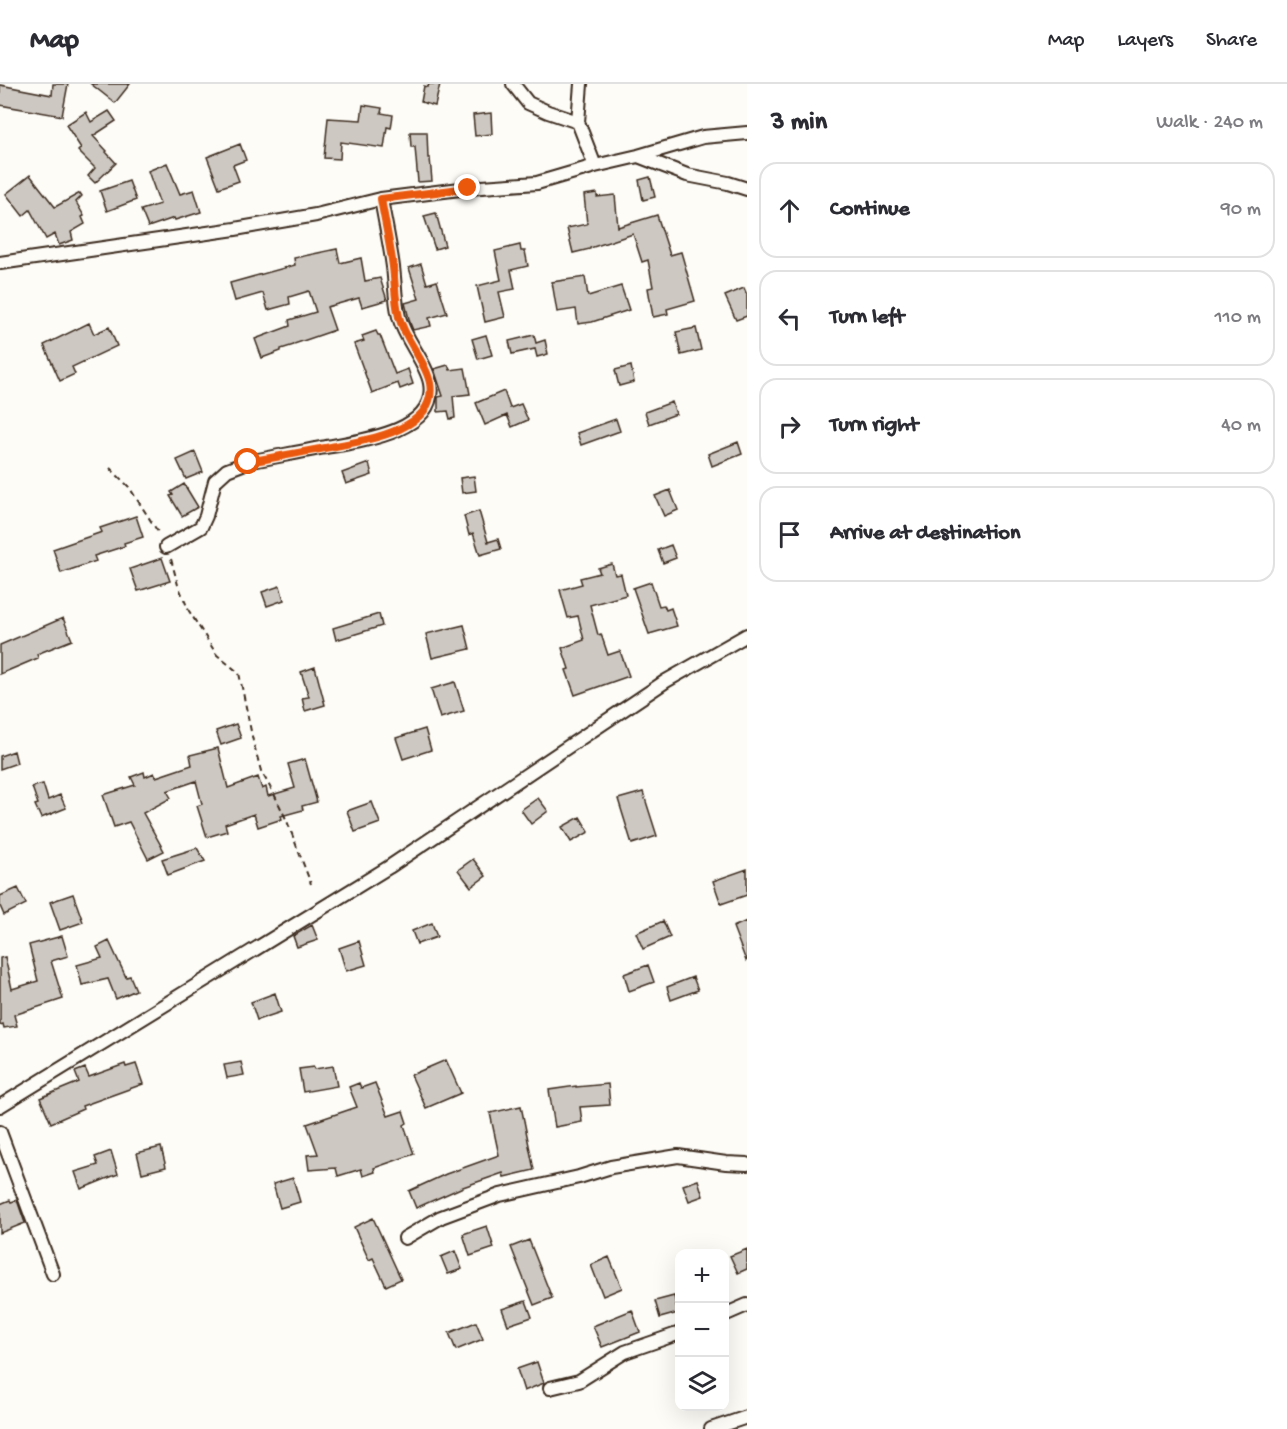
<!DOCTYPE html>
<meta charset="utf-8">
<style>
:root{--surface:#fff;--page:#f7f7f7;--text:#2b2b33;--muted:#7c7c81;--line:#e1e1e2}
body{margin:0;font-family:"Gochi Hand",sans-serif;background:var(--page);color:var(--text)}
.controls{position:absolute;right:18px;bottom:18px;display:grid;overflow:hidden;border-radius:12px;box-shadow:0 6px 24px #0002}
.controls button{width:54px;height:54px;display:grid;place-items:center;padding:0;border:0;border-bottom:2px solid var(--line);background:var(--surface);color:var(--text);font:30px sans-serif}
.stop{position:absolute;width:18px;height:18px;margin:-14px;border:4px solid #ea580c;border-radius:50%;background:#fff}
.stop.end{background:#ea580c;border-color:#fff;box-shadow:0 2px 6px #0008}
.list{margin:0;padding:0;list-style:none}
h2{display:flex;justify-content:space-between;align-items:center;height:78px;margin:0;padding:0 24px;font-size:26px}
h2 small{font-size:20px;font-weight:400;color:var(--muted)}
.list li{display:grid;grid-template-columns:39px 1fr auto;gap:18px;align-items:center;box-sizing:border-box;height:96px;margin:0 12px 12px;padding:0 12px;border:2px solid var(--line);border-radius:18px}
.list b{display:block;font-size:22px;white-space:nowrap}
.list em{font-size:20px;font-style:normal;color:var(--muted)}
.icon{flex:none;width:33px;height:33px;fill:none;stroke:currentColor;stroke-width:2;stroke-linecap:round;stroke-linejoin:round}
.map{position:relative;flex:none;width:747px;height:1345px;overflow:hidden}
header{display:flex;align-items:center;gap:36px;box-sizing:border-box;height:84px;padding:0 30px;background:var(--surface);border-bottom:2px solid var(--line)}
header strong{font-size:28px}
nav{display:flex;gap:33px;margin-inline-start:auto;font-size:21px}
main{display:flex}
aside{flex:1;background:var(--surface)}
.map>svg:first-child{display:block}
.building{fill:#cdc8c2;stroke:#3b2a1e;stroke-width:1.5}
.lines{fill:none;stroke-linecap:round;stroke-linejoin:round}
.minor-casing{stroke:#3b2a1e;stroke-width:16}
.path{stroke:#3b2a1e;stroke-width:2;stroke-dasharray:6 4.5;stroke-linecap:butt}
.minor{stroke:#fdfcf7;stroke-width:12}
.route{stroke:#ea580c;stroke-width:8}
</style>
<header>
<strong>Map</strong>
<nav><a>Map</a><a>Layers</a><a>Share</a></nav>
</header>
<main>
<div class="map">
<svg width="747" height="1345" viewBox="0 0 747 1345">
<rect width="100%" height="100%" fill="#fdfcf7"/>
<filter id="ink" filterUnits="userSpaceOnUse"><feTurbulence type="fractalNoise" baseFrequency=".0167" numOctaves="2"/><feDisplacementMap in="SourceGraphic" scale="12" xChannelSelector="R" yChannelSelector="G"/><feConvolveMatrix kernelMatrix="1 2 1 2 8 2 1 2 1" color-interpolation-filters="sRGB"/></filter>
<g filter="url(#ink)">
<path class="building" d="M53 0H68L62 32 0 21V1L52 11Z
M91 0H130L115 19Z
M429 0H440L435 22 421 18 424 2 428 3Z
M363 21 382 24 381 29 393 31 391 44 387 43 384 64 341 58 340 75 324 74 328 34 361 36Z
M109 27 116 37 93 52 107 67 106 68 116 79 95 99 88 92 95 84 78 67 81 64 66 41 86 28 91 38Z
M491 29 492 50 475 52 473 31Z
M410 48H427L428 74H430L432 97 418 98 415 63H411Z
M240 60 246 76 233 81 239 97 219 104 207 73Z
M167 79 180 110 194 106 201 128 175 136 174 134 148 143 141 126 160 120 148 87Z
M30 91 55 123 80 109 82 112 76 118 84 132 82 133 85 140 71 148 73 156 59 161 55 150 46 155 30 126 23 132 6 110Z
M650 93 655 113 643 116 639 96Z
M129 97 136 116 107 127 100 107Z
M597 109V113L615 111 618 143 657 131 670 171 681 168 695 217 667 225 668 230 653 233 648 204 653 203 648 176 642 178 633 150 590 164V165L573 169 567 144 587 140 584 111Z
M436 129 445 162 435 165 424 132Z
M520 161 521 167H525L528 182 511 186 515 205 499 208 505 233 485 238 477 202 501 196 495 167Z
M337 165 340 179 361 174 365 197 380 194 387 216 362 223 359 214 327 223 335 246 294 260V261L281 265V267L262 274 255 255 290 242 289 236 316 228 309 207 289 213 290 220 268 226 263 209 235 217 230 199 295 181 294 174Z
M421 180 427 200 437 197 447 229 429 234 431 242 413 246 410 239 405 219 419 215 409 184Z
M585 193 588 212 621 202 629 226 592 238 578 240 576 225 557 228 552 198Z
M744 204 747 211V232L736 236 725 212Z
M89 239 94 250 109 243 117 262 72 283 75 290 60 297 44 261Z
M696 244 701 266 681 271 676 248Z
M376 247 378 251H380L395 290 408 285 413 300 400 305 398 299 372 309 354 260 364 257 362 252Z
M486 251 492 271 478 275 472 255Z
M534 251 536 259 545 256 548 270 537 273 535 265 512 270 509 257Z
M448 281 450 286 465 284 470 310 453 312 455 334 450 335 448 327 438 328V313L443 312 434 285Z
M631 282 634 298 619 302 615 286Z
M504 307 510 324 521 320 528 336 512 343 507 331 485 341 476 319Z
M672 318 676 330 649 340 645 328Z
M616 335 620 347 581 361 577 349Z
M738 358 742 370 712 382 708 370Z
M195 368 203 388 186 395 177 376Z
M369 379 372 391 346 400 342 389Z
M474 392 476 407 462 409 460 394Z
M184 400 198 423 182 432 170 412 173 411 171 408Z
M670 406 678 426 664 432 655 412Z
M479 427 488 458 498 455 501 465 480 471 473 449 469 451 464 432Z
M136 432 143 453 124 459 125 462 94 472 96 477 61 489 53 465 102 448 100 444Z
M671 461 676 474 663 479 658 466Z
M162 474 170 497 138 507 130 485Z
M612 480 615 491 621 490 626 511 590 521 598 551 601 550 608 571 620 567 629 592 575 611 566 586 569 585 562 564 584 556 578 532 568 534 560 506 582 500 580 494 600 489 598 484Z
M651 498 659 522 664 521 666 526 671 524 677 542 649 550 633 504Z
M280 502 284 516 267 522 262 508Z
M379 530 382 542 336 556 333 544Z
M63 534 72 556 37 570 38 574 0 590V561Z
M464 541 470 565 432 574 426 550Z
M315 583 325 621 305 627 302 614 309 613 301 588Z
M455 598 464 627 440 634 431 605Z
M236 640 241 654 221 661 216 647Z
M425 645 431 666 403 675 396 654Z
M218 664 228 704 258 693 262 705 266 703 268 712 295 704 288 680 305 675 317 718 302 722 303 726 281 732 282 735 258 743 254 730 225 740 227 747 207 753 197 722 202 720 196 697 167 707 171 714 143 729 164 767 148 775 129 738 114 743 103 711 135 701 131 693 144 688 145 693 154 689 156 693 192 681 190 671Z
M14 667 17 679 0 685V672Z
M43 700 48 716 60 711 66 724 41 734 35 721 38 720 32 703Z
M643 708 657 752 632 760 618 715Z
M538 714 548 727 531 740 521 726Z
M372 718 380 739 355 748 347 727Z
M580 733 589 748 571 758 562 743Z
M197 764 205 777 168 791 162 775Z
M473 775 486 792 471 803 458 786Z
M747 785V811L721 820 713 797Z
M18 804 26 820 4 831 0 822V812Z
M73 810 83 838 60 846 50 818Z
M663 837 670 853 643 865 636 849Z
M747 837V876L746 877 733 843Z
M432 839 437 853 417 860 412 847Z
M312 841 318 856 297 863 293 852Z
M62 852 68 872 51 877 63 915 14 931 17 942 4 944 3 940 0 941V874L5 873 12 905 38 897 29 861Z
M109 857 126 893 130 892 136 906 116 915 108 895 82 901 77 881 102 874 97 863Z
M359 857 366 881 346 887 339 864Z
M648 881 654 898 629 907 624 890Z
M693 893 698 906 671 916 667 903Z
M275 909 281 928 257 936 251 918Z
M446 976 461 1009 426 1024 411 991Z
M241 978 244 991 227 994 224 981Z
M125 980 126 983 136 980 143 1000 82 1022 83 1025 51 1039 40 1014 79 998 75 988 85 984 89 993Z
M333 982 337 1002 303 1008 299 985 314 983 315 985Z
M359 999 361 1004 375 999 388 1032 403 1027 407 1039 404 1041 414 1070 374 1084 375 1088 363 1092 361 1085 338 1092 336 1084 309 1086 307 1071 318 1070 307 1040 357 1023 349 1003Z
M608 1000 610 1021 580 1023 582 1038 555 1043 549 1006 576 1002V1003Z
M521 1022 534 1086 504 1093 503 1089 463 1103 416 1124 409 1107 446 1090 499 1071 490 1029Z
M161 1063 166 1083 142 1089 137 1069Z
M111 1067 118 1090 81 1105 75 1088 98 1081 95 1073Z
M293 1094 300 1118 280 1124 273 1100Z
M698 1096 703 1112 689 1117 683 1101Z
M10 1116 11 1118 17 1116 25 1139 0 1149V1120Z
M373 1134 401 1195 386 1202 373 1174 369 1176 354 1143Z
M487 1142 494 1164 470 1172 463 1150Z
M529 1156 552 1214 534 1221 511 1163Z
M747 1165V1185L738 1189 730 1172Z
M455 1167 462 1185 448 1190 441 1173Z
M609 1173 622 1204 603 1212 591 1181Z
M674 1212 678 1229 660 1234 655 1217Z
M526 1217 532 1233 508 1241 502 1225Z
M632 1226 640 1248 602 1263 593 1242Z
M476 1238 483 1255 456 1266 449 1249Z
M537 1278 544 1299 524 1307 517 1285Z"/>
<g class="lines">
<g class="minor-casing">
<path id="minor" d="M513 0 528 19 548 28 578 38
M581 0 578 38 595 82
M638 72 687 91 728 99 747 105
M0 179 235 145 316 131 381 115 468 104 537 99 595 82 638 72 703 53 747 49
M166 463 201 443 206 432 215 397 227 386 248 378C272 373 296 369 320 364 353 358 439 350 430 299 426 278 405 256 399 233 395 217 395 199 393 183 390 160 385 138 381 115
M0 1022 389 783 666 597 747 551
M0 1048 53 1190
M405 1154 441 1133 500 1111 579 1093 611 1083 678 1072 726 1079 747 1080
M724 1231 747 1221
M550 1304 579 1297 625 1268 680 1249
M711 1345 747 1333"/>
</g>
<path class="path" d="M110 384 129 403 160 451
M171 475 178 501 189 527 217 571 239 589 253 657 261 687 275 712 287 737 311 800"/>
<use href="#minor" class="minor"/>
</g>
</g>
<g class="lines" filter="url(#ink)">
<path class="route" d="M248 378C272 374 296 369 320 365 353 358 439 350 430 299 426 278 405 256 399 233 395 217 395 199 393 183 390 160 385 138 381 115L468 104"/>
</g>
</svg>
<div class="controls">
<button>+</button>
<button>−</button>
<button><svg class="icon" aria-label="layers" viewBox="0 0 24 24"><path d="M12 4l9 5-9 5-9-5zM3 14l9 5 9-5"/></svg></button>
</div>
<div class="stop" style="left:248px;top:378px"></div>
<div class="stop end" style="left:468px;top:104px"></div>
</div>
<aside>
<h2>3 min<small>Walk · 240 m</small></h2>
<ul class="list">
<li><svg class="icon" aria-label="ahead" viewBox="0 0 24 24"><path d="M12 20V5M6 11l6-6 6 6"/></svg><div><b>Continue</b></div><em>90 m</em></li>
<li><svg class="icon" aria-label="left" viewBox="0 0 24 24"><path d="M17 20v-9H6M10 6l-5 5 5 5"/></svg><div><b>Turn left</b></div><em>110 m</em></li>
<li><svg class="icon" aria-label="right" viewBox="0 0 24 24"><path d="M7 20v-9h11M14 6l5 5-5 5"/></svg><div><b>Turn right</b></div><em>40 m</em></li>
<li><svg class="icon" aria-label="arrive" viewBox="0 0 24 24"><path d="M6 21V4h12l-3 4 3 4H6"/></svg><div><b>Arrive at destination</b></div></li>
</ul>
</aside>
</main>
